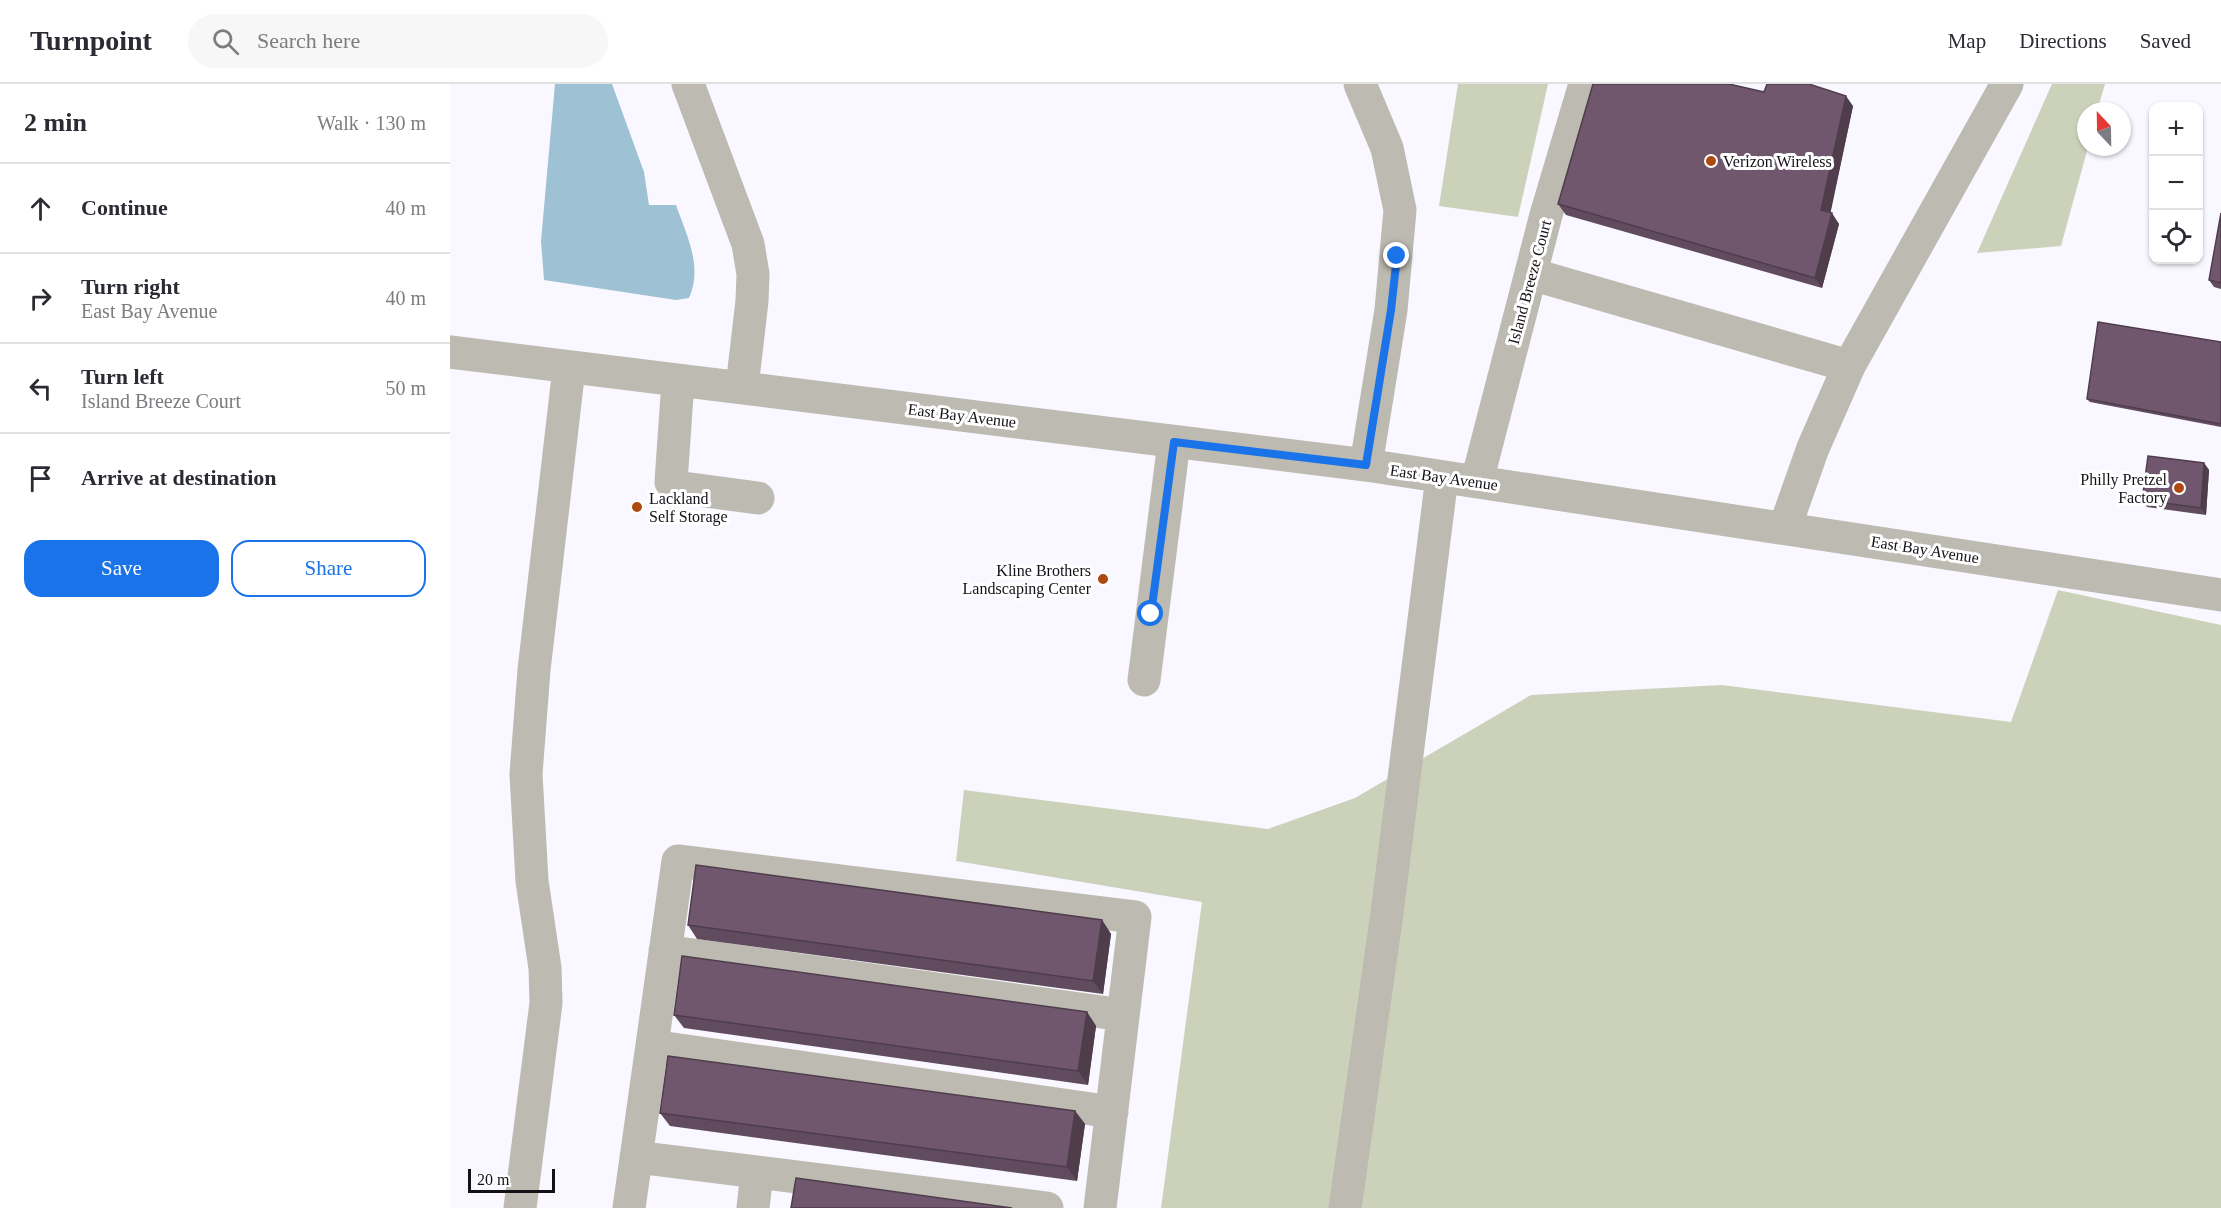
<!DOCTYPE html>
<meta charset="utf-8">
<style>
:root{--surface:#fff;--page:#f7f7f7;--text:#2b2b33;--muted:#7c7c81;--line:#e1e1e2;--accent:#1a73e8}
body{margin:0;font-family:"Times New Roman",serif;background:var(--page);color:var(--text)}
.controls{position:absolute;right:18px;top:18px;display:grid;overflow:hidden;border-radius:12px;box-shadow:0 2px 4px #0004}
.controls button{width:54px;height:54px;display:grid;place-items:center;padding:0;border:0;border-bottom:2px solid var(--line);background:var(--surface);color:var(--text);font:30px sans-serif}
.compass{position:absolute;left:1627px;top:18px;width:54px;height:54px;border-radius:50%;background:var(--surface);box-shadow:0 2px 4px #0004;rotate:338deg}
.scale{position:absolute;left:18px;bottom:15px;width:87px;box-sizing:border-box;padding-left:6px;border:3px solid #131117;border-top:0;font-size:16px;line-height:21px;white-space:nowrap;color:#131117;-webkit-text-stroke:4px #fff;paint-order:stroke}
.stop{position:absolute;width:18px;height:18px;margin:-14px;border:4px solid #1a73e8;border-radius:50%;background:#fff}
.stop.end{background:#1a73e8;border-color:#fff;box-shadow:0 2px 6px #0008}
.list{margin:0;padding:0;list-style:none}
h2{display:flex;justify-content:space-between;align-items:center;height:78px;margin:0;padding:0 24px;font-size:26px}
h2 small{font-size:20px;font-weight:400;color:var(--muted)}
.list li{display:grid;grid-template-columns:39px 1fr auto;gap:18px;align-items:center;box-sizing:border-box;height:90px;padding:0 24px;border-top:2px solid var(--line)}
.list b{display:block;font-size:22px;white-space:nowrap}
.list p{margin:0;font-size:20px;white-space:nowrap;color:var(--muted)}
.list em{font-size:20px;font-style:normal;color:var(--muted)}
.actions{display:flex;gap:12px;padding:18px 24px}
.actions a{flex:1;padding:14px 0;border:2px solid var(--accent);border-radius:18px;text-align:center;font-size:21px;color:var(--accent)}
.actions .main{background:var(--accent);color:#fff}
.icon{flex:none;width:33px;height:33px;fill:none;stroke:currentColor;stroke-width:2;stroke-linecap:round;stroke-linejoin:round}
.map{position:relative;flex:none;width:1771px;height:1124px;overflow:hidden}
header{display:flex;align-items:center;gap:36px;box-sizing:border-box;height:84px;padding:0 30px;background:var(--surface);border-bottom:2px solid var(--line)}
header strong{font-size:28px}
nav{display:flex;gap:33px;margin-inline-start:auto;font-size:21px}
.search{width:420px;height:54px;background:var(--page);display:flex;align-items:center;gap:15px;box-sizing:border-box;padding:0 21px;border-radius:33px;color:var(--muted);font-size:22px}
main{display:flex}
aside{flex:1;background:var(--surface)}
.map>svg:first-child{display:block}
.green{fill:#ccd1ba}
.water{fill:#9ec1d3}
.lines{fill:none;stroke-linecap:round;stroke-linejoin:round}
.minor{stroke:#bdbab2;stroke-width:33}
.wall{fill:#614b5e}
.shaded-wall{fill:#4f3d4c}
.building{fill:#71576d;stroke:#4f3d4c;stroke-width:1.5}
.route{stroke:#1a73e8;stroke-width:8}
.poi-dot{fill:#ad4a0f;stroke:#fff;stroke-width:2}
.labels{text-anchor:middle;stroke-width:6;stroke-linejoin:round;paint-order:stroke}
.poi-label{font-size:16px;fill:#131117;stroke:#fff;text-anchor:start}
.street-label{font-size:16px;fill:#131117;stroke:#fff}
</style>
<header>
<strong>Turnpoint</strong>
<div class="search"><svg class="icon" aria-label="search" viewBox="0 0 24 24"><circle cx="10" cy="10" r="6"/><path d="M15 15l6 6"/></svg>Search here</div>
<nav><a>Map</a><a>Directions</a><a>Saved</a></nav>
</header>
<main>
<aside>
<h2>2 min<small>Walk · 130 m</small></h2>
<ul class="list">
<li><svg class="icon" aria-label="ahead" viewBox="0 0 24 24"><path d="M12 20V5M6 11l6-6 6 6"/></svg><div><b>Continue</b></div><em>40 m</em></li>
<li><svg class="icon" aria-label="right" viewBox="0 0 24 24"><path d="M7 20v-9h11M14 6l5 5-5 5"/></svg><div><b>Turn right</b><p>East Bay Avenue</p></div><em>40 m</em></li>
<li><svg class="icon" aria-label="left" viewBox="0 0 24 24"><path d="M17 20v-9H6M10 6l-5 5 5 5"/></svg><div><b>Turn left</b><p>Island Breeze Court</p></div><em>50 m</em></li>
<li><svg class="icon" aria-label="arrive" viewBox="0 0 24 24"><path d="M6 21V4h12l-3 4 3 4H6"/></svg><div><b>Arrive at destination</b></div></li>
</ul>
<div class="actions"><a class="main">Save</a><a>Share</a></div>
</aside>
<div class="map">
<svg width="1771" height="1124" viewBox="0 0 1771 1124">
<rect width="100%" height="100%" fill="#f9f7ff"/>
<path class="green" d="M1008 0H1098L1068 133 989 122Z
M1602 0H1655L1647 27H1636L1638 63 1611 162 1527 169Z
M1608 506 1771 541V1124H711L752 818 506 777 514 706 818 745 905 714 1081 611 1272 601 1561 638Z"/>
<path class="water" d="M105 0H162L194 88 199 121H226C237 152 253 183 239 214L226 216 94 196 91 157Z"/>
<g class="lines">
<path class="minor" d="M238 0 298 160 303 190 302 217 292 303
M910 0 937 64 950 126 941 226 916 381
M1081 190 1399 282
M0 268 916 381 1771 511
M228 297 221 398 226 403 308 414
M1027 397 1096 131 1135 0
M1335 443 1363 364 1399 282 1557 0
M694 596 724 358
M215 867 673 931
M202 962 662 1028
M186 1073 597 1124
M70 1124 96 919 95 884 82 797 76 690 84 586 119 284
M179 1124 228 777 685 833 650 1124
M303 1124 307 1088
M895 1124 937 829 992 393"/>
</g>
<path class="wall" d="M1314 8 1403 22 1380 129 1389 140 1372 204 1116 131 1108 120Z
M1771 129V205L1764 203 1759 196Z
M1771 258V343L1640 318 1637 315Z
M1754 379 1759 386 1756 431 1697 423 1692 416Z
M652 836 661 850 653 910 247 855 238 841Z
M637 928 646 942 638 1001 234 944 224 931Z
M625 1027 635 1040 627 1097 220 1042 210 1029Z"/>
<path class="shaded-wall" d="M1396 12 1403 22 1379 136 1371 126Z
M1382 129 1389 140 1372 204 1365 194Z
M1754 379 1759 386 1756 431 1751 424Z
M652 836 661 850 653 910 643 897Z
M637 928 646 942 638 1001 628 987Z
M625 1027 635 1040 627 1097 617 1083Z"/>
<path class="building" d="M1143 0H1279L1314 8 1317 0H1359L1396 12 1371 126 1382 129 1365 194 1108 120Z
M1771 129V199L1759 196Z
M1648 238 1771 258V340L1637 315Z
M1698 372 1754 379 1751 424 1692 416Z
M246 781 652 836 643 897 238 841Z
M232 872 637 928 628 987 224 931Z
M218 972 625 1027 617 1083 210 1029Z
M346 1094 562 1124H341Z"/>
<g class="lines">
<path class="route" d="M701 530 724 358 916 381 941 226 947 172"/>
</g>
<g class="poi-dot">
<circle cx="1261" cy="77" r="6"/>
<circle cx="1729" cy="404" r="6"/>
<circle cx="187" cy="423" r="6"/>
<circle cx="653" cy="495" r="6"/>
</g>
<g class="labels">
<g class="poi-label">
<text x="1273" y="83">Verizon Wireless</text>
<text x="1717" y="401" text-anchor="end">Philly Pretzel<tspan x="1717" dy="18">Factory</tspan></text>
<text x="199" y="420">Lackland<tspan x="199" dy="18">Self Storage</tspan></text>
<text x="641" y="492" text-anchor="end">Kline Brothers<tspan x="641" dy="18">Landscaping Center</tspan></text>
</g>
<g class="street-label">
<text transform="translate(1079 198) rotate(-75)" y="6">Island Breeze Court</text>
<text transform="translate(512 331) rotate(7)" y="6">East Bay Avenue</text>
<text transform="translate(994 393) rotate(8)" y="6">East Bay Avenue</text>
<text transform="translate(1475 465) rotate(9)" y="6">East Bay Avenue</text>
</g>
</g>
</svg>
<div class="controls">
<button>+</button>
<button>−</button>
<button><svg class="icon" aria-label="locate" viewBox="0 0 24 24"><circle cx="12" cy="12" r="6"/><path d="M12 2v4M12 18v4M2 12h4M18 12h4"/></svg></button>
</div>
<svg class="compass" viewBox="-18 -18 36 36"><path d="M0-13l5 13h-10z" fill="#e53935"/><path d="M0 13l5-13h-10z" fill="#7c7c81"/></svg>
<div class="scale">20 m</div>
<div class="stop" style="left:701px;top:530px"></div>
<div class="stop end" style="left:947px;top:172px"></div>
</div>
</main>
